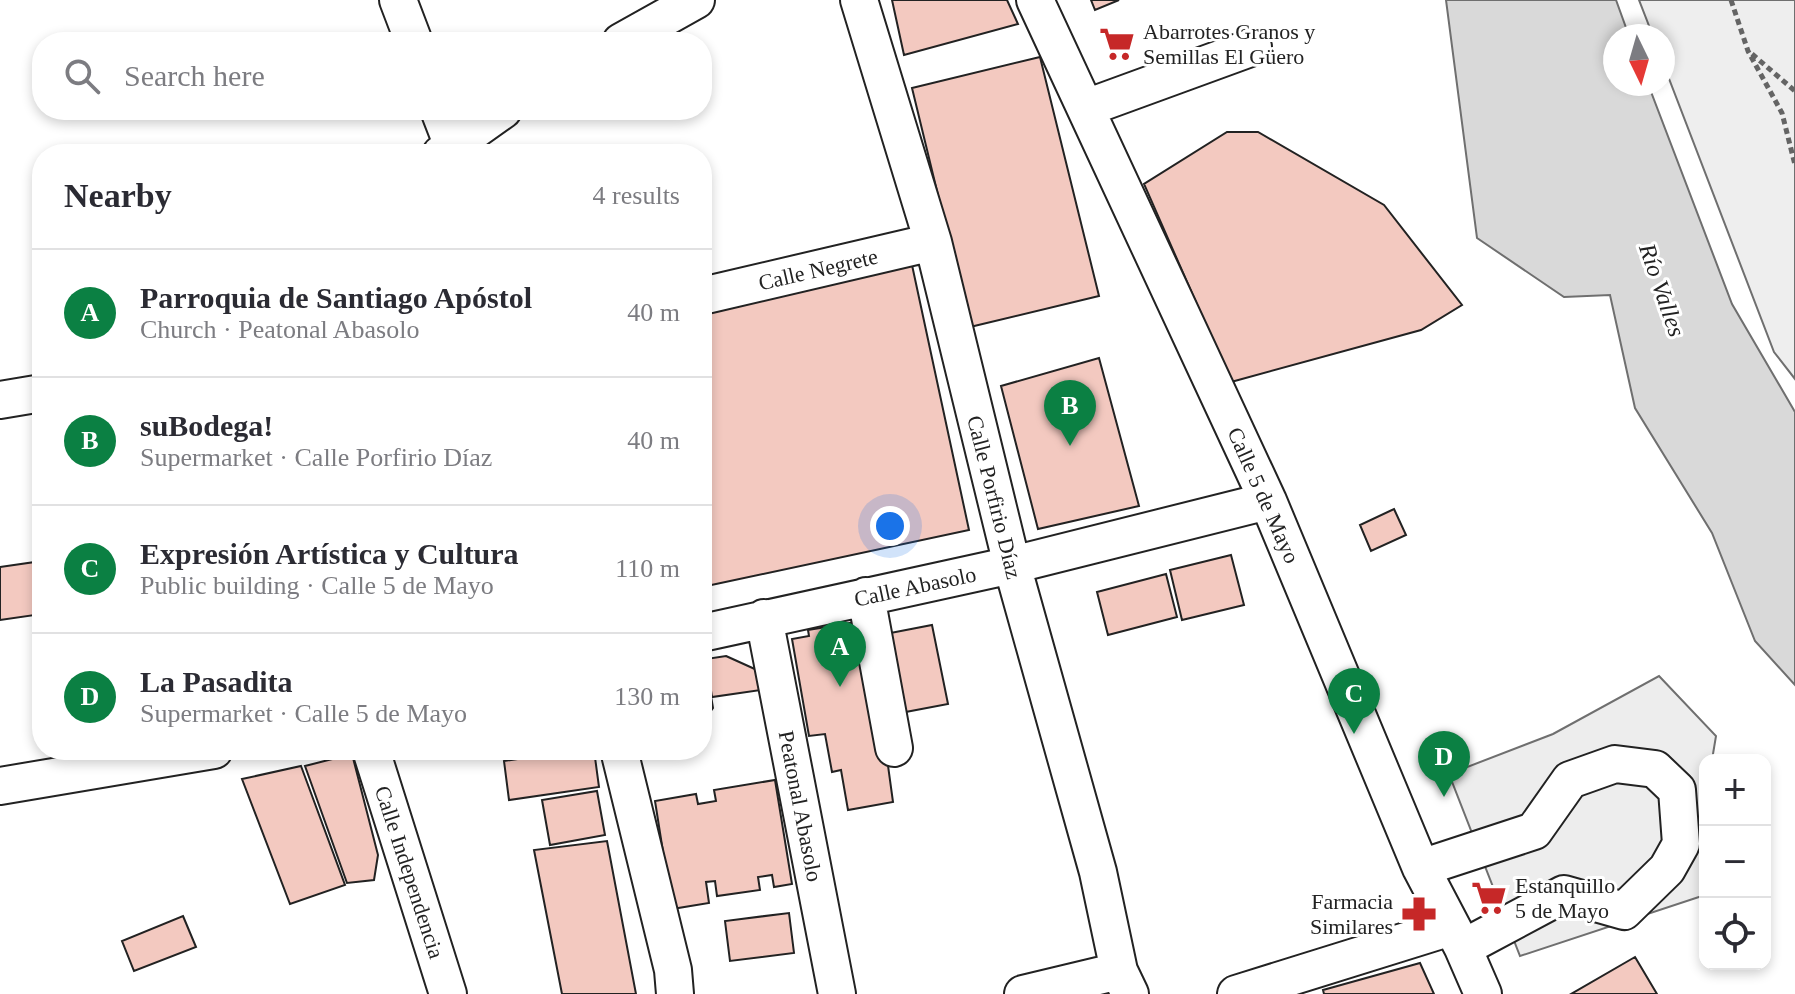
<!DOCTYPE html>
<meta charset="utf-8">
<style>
:root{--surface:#fff;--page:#f7f7f7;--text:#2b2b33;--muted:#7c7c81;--line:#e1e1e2;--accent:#0b8043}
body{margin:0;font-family:Georgia,serif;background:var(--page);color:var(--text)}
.controls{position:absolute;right:24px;bottom:24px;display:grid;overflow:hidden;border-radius:16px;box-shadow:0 4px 12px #0003}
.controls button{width:72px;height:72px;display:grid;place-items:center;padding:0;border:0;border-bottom:2px solid var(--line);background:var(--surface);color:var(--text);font:40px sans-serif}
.compass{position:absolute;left:1603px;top:24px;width:72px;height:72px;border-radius:50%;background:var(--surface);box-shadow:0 4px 12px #0003;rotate:175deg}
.you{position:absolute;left:890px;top:526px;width:28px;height:28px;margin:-20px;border:6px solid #fff;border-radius:50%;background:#1a73e8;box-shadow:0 0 0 12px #1a73e833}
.badge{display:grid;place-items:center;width:52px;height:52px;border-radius:50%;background:var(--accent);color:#fff;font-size:26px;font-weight:700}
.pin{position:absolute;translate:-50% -66px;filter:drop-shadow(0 2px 4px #0008)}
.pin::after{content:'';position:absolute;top:42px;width:28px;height:24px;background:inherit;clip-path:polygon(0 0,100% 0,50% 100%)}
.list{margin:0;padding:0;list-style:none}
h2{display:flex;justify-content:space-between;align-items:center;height:104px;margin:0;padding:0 32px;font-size:34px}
h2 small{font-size:26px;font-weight:400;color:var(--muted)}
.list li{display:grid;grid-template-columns:52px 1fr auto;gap:24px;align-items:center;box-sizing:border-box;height:128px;padding:0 32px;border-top:2px solid var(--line)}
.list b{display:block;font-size:30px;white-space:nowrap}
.list p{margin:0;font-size:26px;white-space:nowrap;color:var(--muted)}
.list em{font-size:26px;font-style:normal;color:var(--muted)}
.icon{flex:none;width:44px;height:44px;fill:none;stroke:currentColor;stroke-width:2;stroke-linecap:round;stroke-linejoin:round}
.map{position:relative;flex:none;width:1795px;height:994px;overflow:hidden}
.search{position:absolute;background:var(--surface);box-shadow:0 4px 12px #0003;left:32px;top:32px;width:680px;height:88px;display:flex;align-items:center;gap:20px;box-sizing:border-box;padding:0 28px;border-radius:32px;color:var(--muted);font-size:30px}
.panel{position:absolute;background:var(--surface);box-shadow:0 4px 12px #0003;left:32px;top:144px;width:680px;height:616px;border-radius:32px}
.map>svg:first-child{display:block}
.green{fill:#eee;stroke:#6f6f6f;stroke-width:2}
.parking{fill:#ededed;stroke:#6f6f6f;stroke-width:2}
.water{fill:#d9d9d9;stroke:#6f6f6f;stroke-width:2}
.building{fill:#f3c9c0;stroke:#222;stroke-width:2}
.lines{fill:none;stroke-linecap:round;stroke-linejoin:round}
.minor-casing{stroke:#222;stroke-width:40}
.path{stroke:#646464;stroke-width:5;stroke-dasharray:6 4;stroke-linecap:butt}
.minor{stroke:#fff;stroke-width:36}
.labels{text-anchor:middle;stroke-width:6;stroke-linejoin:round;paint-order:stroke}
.poi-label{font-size:22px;fill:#222;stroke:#fff;text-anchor:start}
.street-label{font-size:22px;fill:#222;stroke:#fff}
.water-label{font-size:24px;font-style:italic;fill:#222;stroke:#fff}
</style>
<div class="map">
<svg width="1795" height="994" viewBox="0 0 1795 994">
<rect width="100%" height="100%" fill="#fff"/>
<path class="green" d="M1639 0H1795V379L1774 352 1663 63V36H1653Z"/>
<path class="parking" d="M1659 676 1716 736 1712 760H1705V895L1520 956 1449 774 1553 734Z"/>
<path class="water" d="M1446 0H1616L1629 36H1615V84H1648L1732 304 1795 412V685L1755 641 1712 533 1635 408 1610 295 1564 297 1477 238Z"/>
<path class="building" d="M892 0H1007L1018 24 904 55Z
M1091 0H1119L1095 10Z
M1040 57 1099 296 970 327 912 88Z
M1227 132H1258L1384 205 1462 305 1421 330 1231 382 1144 184Z
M912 265 969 530 702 587V309Z
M1099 358 1139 506 1038 529 1001 386Z
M1394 509 1406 535 1371 551 1360 525Z
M1231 555 1244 605 1182 620 1170 570Z
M42 561V614L0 620V567Z
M1166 574 1177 617 1108 635 1097 592Z
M868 620 893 802 848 810 841 770 832 772 825 734 809 736 792 639 809 636 808 630Z
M932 625 948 704 895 714 880 635Z
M726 656 757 670 761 690 712 697 706 659Z
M705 659 713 708 705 719 706 725H702Z
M577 750H594L599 787 509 800 504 761Z
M352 754 378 855 374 880 347 883 305 766Z
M301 766 345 885 290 904 242 779Z
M775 780 792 884 774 887 772 875 758 877 760 890 717 896 715 881 706 882 709 903 672 909 655 801 696 794 698 804 716 801 714 790Z
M597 791 605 835 550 845 542 800Z
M607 841 636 994H562L534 850Z
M789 913 794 953 730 961 725 921Z
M183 916 196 947 134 971 122 941Z
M1635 957 1657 994H1571Z
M1420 963 1434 994H1324L1323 990Z"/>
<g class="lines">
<g class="minor-casing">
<path id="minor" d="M398 0 414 42
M859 0 933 242 1012 565 1098 872 1119 971 1130 994
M1035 0 1268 501 1421 868 1463 948 1483 994
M621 42 696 0
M1086 108 1253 47
M439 110 456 154
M441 154 503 110
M702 296 933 242
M0 400 42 393
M866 596 894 748
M764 618 837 994
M702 633 1012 565 1268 501
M371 750 448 994
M619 750 673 970 675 994
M0 786 214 750
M1421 868 1534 831 1570 780 1615 764 1655 769 1677 790 1681 844 1667 869 1624 911 1564 894 1463 948
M1023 994 1119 971
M1236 994 1451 927"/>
</g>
<path class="path" d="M1731 0 1748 51 1782 113 1795 165
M1752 54 1795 91"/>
<use href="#minor" class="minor"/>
</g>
<defs>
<g id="supermarket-bare" transform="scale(2.76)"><path d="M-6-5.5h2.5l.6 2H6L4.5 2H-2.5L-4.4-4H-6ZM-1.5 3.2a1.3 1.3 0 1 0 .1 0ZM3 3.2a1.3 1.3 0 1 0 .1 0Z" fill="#c62828" stroke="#fff" stroke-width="2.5" paint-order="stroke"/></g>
<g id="pharmacy-bare" transform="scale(2.76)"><path d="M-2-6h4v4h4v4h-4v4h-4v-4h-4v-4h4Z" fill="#c62828" stroke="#fff" stroke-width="2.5" paint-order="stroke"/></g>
</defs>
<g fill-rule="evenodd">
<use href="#supermarket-bare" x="1117" y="44"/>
<use href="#supermarket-bare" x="1489" y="898"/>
<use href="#pharmacy-bare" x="1419" y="914"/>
</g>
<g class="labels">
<g class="poi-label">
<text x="1143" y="39">Abarrotes Granos y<tspan x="1143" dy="25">Semillas El Güero</tspan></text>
<text x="1515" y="893">Estanquillo<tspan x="1515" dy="25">5 de Mayo</tspan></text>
<text x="1393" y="909" text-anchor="end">Farmacia<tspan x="1393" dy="25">Similares</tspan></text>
</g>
<g class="street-label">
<text transform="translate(818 269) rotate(-13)" y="8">Calle Negrete</text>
<text transform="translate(1264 495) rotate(66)" y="8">Calle 5 de Mayo</text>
<text transform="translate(995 497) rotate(76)" y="8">Calle Porfirio Díaz</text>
<text transform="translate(915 586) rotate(-12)" y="8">Calle Abasolo</text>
<text transform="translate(801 806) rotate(79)" y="8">Peatonal Abasolo</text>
<text transform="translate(410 872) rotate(72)" y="8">Calle Independencia</text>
</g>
<g class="water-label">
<text transform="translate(1662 290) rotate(71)" y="8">Río Valles</text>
</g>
</g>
</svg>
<div class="controls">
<button>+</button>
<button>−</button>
<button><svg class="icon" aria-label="locate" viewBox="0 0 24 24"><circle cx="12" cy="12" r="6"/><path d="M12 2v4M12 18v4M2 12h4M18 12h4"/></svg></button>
</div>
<svg class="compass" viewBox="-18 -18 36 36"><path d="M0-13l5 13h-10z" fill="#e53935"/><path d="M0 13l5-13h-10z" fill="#7c7c81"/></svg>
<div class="you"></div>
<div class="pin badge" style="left:840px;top:687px">A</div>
<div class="pin badge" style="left:1070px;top:446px">B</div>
<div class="pin badge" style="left:1354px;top:734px">C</div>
<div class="pin badge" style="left:1444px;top:797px">D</div>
<div class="search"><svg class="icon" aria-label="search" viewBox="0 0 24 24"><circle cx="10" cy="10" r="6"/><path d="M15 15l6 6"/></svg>Search here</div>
<section class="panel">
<h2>Nearby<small>4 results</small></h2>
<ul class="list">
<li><span class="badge">A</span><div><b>Parroquia de Santiago Apóstol</b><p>Church · Peatonal Abasolo</p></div><em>40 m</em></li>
<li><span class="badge">B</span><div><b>suBodega!</b><p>Supermarket · Calle Porfirio Díaz</p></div><em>40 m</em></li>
<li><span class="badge">C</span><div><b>Expresión Artística y Cultura</b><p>Public building · Calle 5 de Mayo</p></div><em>110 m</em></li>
<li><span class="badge">D</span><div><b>La Pasadita</b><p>Supermarket · Calle 5 de Mayo</p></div><em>130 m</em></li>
</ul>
</section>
</div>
